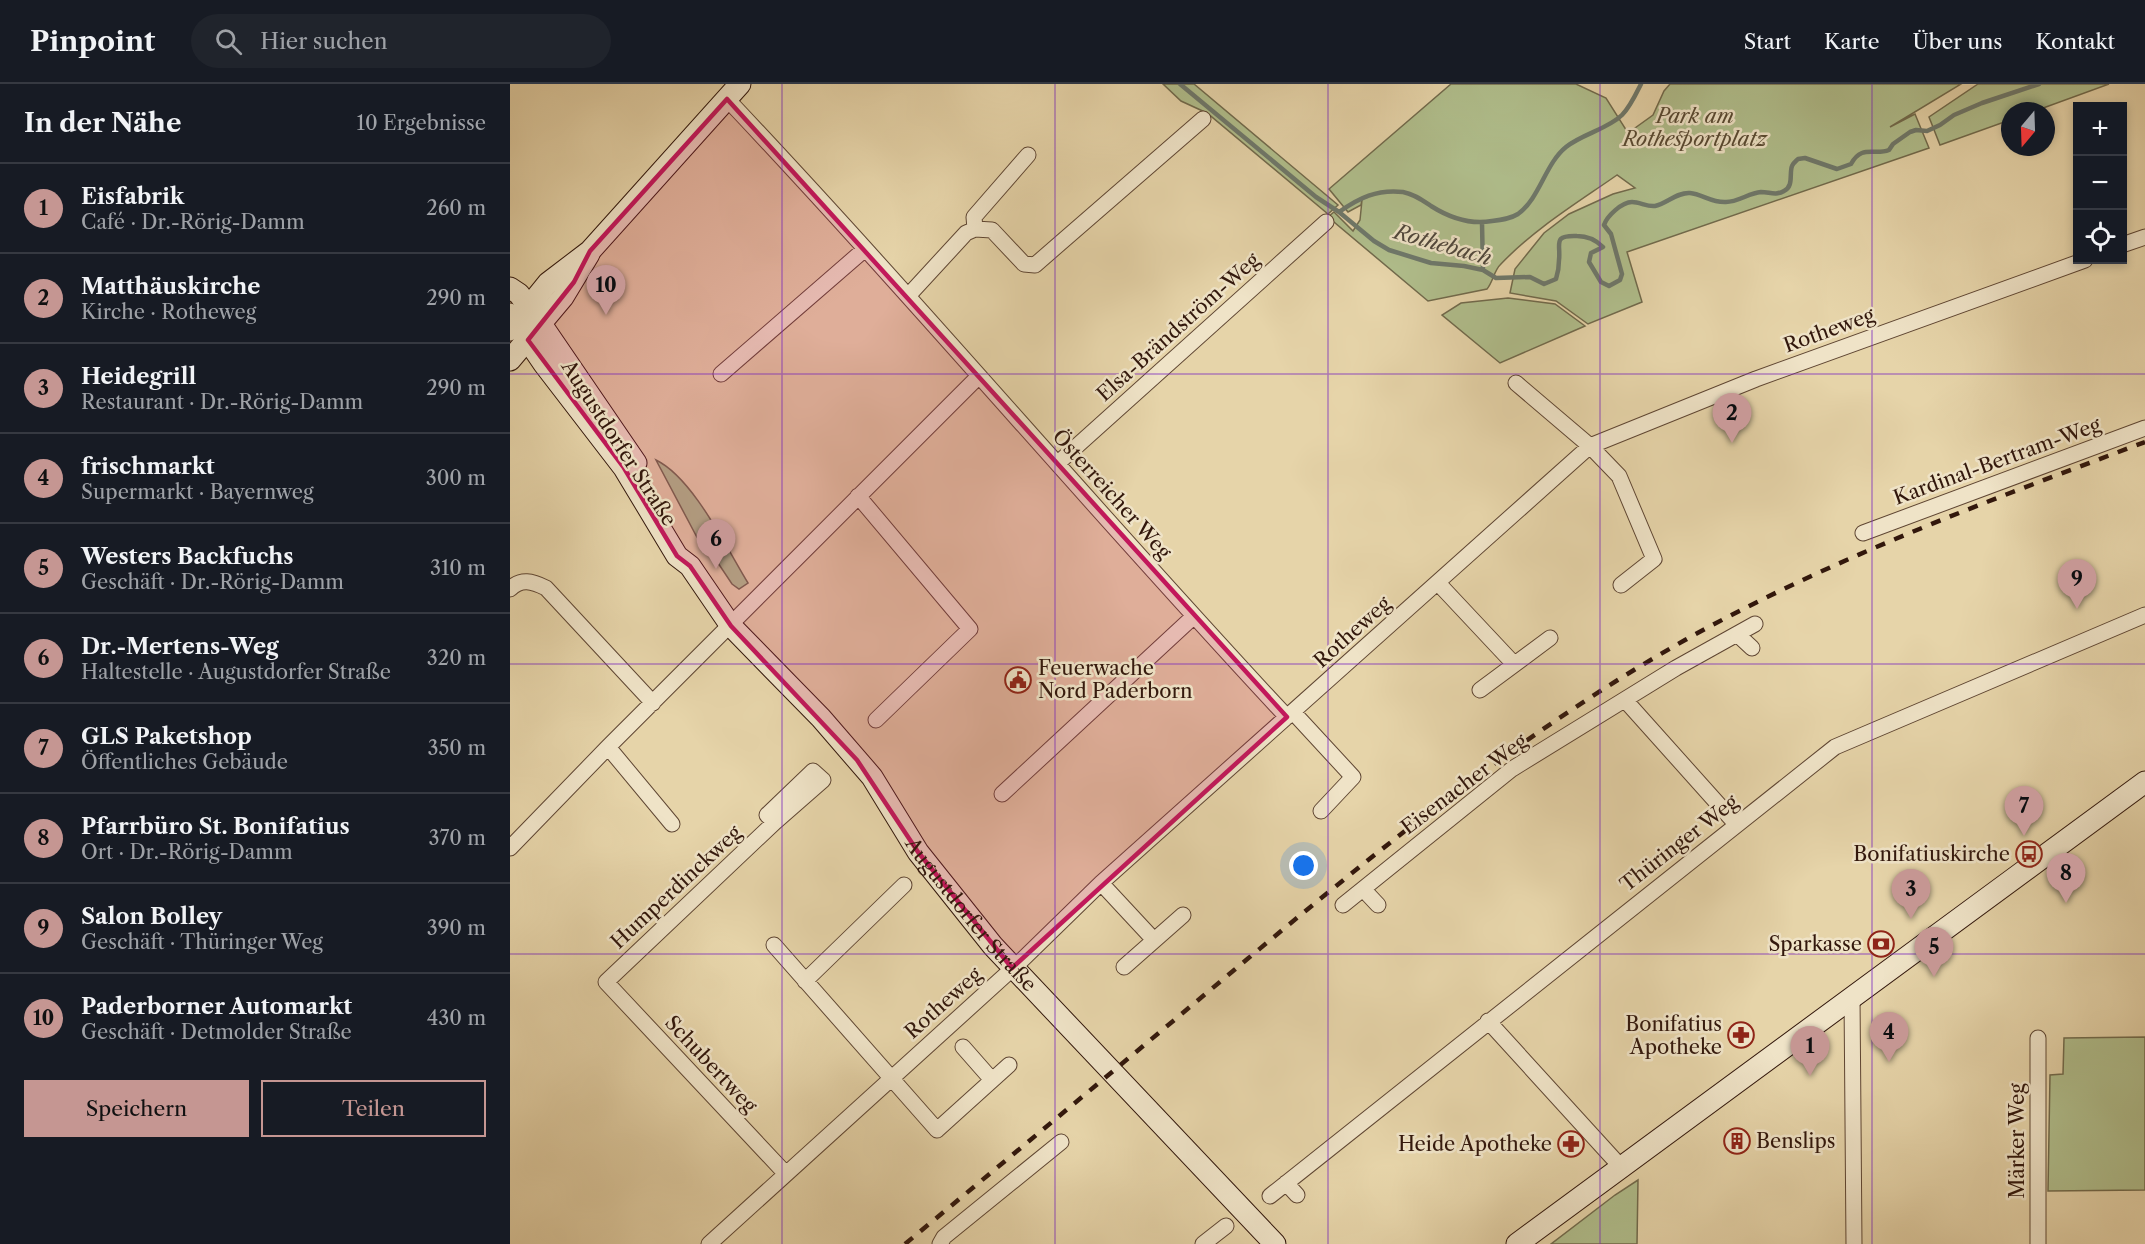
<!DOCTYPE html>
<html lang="de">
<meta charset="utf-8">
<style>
:root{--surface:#171b24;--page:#20242c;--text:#f1f3f6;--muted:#9ea1a6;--line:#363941;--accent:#c59692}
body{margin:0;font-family:"Libre Caslon Text",serif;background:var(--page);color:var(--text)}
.controls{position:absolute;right:18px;top:18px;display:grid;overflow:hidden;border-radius:0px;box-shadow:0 3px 9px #0003}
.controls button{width:54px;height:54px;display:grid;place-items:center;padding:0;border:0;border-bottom:2px solid var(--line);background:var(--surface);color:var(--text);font:30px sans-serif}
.compass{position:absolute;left:1491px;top:18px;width:54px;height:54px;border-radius:50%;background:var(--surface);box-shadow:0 3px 9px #0003;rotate:199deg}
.you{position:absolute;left:794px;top:782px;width:21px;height:21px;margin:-15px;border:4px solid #fff;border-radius:50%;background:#1a73e8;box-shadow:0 0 0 9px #1a73e833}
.badge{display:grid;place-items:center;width:39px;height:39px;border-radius:50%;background:var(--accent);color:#111;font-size:20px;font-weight:700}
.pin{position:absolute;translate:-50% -50px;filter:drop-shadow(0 2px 3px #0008)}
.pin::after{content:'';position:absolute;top:32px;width:21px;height:18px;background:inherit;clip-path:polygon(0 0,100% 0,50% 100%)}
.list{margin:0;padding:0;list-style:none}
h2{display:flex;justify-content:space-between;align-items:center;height:78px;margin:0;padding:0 24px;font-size:26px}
h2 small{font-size:20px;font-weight:400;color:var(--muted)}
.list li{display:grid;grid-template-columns:39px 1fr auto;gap:18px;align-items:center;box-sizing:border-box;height:90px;padding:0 24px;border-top:2px solid var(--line)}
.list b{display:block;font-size:22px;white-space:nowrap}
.list p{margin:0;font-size:20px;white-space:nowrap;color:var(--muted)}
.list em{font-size:20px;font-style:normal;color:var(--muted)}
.actions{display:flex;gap:12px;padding:18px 24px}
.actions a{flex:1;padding:14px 0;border:2px solid var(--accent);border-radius:0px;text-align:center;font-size:21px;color:var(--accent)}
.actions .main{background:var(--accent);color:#111}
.icon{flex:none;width:33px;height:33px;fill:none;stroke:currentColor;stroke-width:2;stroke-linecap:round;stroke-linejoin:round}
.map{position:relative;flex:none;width:1635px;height:1160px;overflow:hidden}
header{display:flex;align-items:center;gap:36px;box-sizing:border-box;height:84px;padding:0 30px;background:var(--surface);border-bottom:2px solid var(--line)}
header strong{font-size:28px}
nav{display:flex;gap:33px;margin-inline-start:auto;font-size:21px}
.search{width:420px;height:54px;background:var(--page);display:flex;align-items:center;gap:15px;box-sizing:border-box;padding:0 21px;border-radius:33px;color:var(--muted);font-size:22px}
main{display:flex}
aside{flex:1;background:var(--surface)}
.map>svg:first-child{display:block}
.green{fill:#b0be8c;stroke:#716a4c;stroke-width:1.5}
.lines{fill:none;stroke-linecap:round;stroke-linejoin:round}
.stream{stroke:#6e786b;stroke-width:4.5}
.street-casing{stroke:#5f4633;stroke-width:17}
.secondary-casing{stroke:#32170c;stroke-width:23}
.street{stroke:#efe3c7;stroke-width:15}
.secondary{stroke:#efe3c7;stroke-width:21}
.rail{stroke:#32170c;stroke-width:4.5;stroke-dasharray:10 10;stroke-linecap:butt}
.marked{fill:#c2185b;fill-opacity:0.2;stroke:#c2185b;stroke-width:4.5;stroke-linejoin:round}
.grid{fill:none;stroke:#7b2cbf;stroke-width:1.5;stroke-opacity:0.55}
.labels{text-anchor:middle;stroke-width:5;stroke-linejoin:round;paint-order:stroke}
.park-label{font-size:20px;font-style:italic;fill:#584932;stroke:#efe3c7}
.street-label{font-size:20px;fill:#32170c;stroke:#efe3c7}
.poi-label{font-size:20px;fill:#32170c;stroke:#efe3c7;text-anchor:end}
.water-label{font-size:21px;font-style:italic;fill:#50473c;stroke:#efe3c7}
</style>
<header>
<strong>Pinpoint</strong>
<div class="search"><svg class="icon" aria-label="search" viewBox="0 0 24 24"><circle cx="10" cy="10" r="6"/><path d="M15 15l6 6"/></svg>Hier suchen</div>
<nav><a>Start</a><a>Karte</a><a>Über uns</a><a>Kontakt</a></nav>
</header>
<main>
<aside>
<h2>In der Nähe<small>10 Ergebnisse</small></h2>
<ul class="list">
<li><span class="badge">1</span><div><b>Eisfabrik</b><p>Café · Dr.-Rörig-Damm</p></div><em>260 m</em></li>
<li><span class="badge">2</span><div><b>Matthäuskirche</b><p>Kirche · Rotheweg</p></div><em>290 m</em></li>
<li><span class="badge">3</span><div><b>Heidegrill</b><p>Restaurant · Dr.-Rörig-Damm</p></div><em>290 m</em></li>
<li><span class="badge">4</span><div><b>frischmarkt</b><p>Supermarkt · Bayernweg</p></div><em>300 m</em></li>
<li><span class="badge">5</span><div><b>Westers Backfuchs</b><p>Geschäft · Dr.-Rörig-Damm</p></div><em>310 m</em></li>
<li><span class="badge">6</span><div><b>Dr.-Mertens-Weg</b><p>Haltestelle · Augustdorfer Straße</p></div><em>320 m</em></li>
<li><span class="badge">7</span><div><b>GLS Paketshop</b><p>Öffentliches Gebäude</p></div><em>350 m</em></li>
<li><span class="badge">8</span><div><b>Pfarrbüro St. Bonifatius</b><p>Ort · Dr.-Rörig-Damm</p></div><em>370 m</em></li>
<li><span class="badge">9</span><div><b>Salon Bolley</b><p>Geschäft · Thüringer Weg</p></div><em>390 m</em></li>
<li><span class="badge">10</span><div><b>Paderborner Automarkt</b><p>Geschäft · Detmolder Straße</p></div><em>430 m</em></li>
</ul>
<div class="actions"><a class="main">Speichern</a><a>Teilen</a></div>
</aside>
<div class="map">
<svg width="1635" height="1160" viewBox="0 0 1635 1160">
<rect width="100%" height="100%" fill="#e6d4a9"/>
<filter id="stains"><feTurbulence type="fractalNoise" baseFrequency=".00333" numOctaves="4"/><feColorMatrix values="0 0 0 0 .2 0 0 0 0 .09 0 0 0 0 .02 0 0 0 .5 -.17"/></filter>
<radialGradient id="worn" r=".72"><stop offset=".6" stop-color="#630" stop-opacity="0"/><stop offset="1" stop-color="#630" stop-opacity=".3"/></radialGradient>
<path class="green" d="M653 0H684L828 121 818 130 697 29 671 17Z
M941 0H1066L1096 14 1118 49 1143 31 1154 7 1160 0H1451L1380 43 1405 30 1419 64 1117 168 1132 218 1078 240 1046 217 1000 209 1005 185 1034 149 1059 130 1103 110 1125 104 1107 91C1067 119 1024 145 990 181 984 187 983 198 977 205L918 217 818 133 824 128 843 147 850 136 852 116 851 121 838 128 819 105Z
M1468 0H1599L1525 27H1500V36L1430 61 1419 33Z
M998 214 1045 220 1075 242 990 279 932 231 951 219Z
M146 376C183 394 216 463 238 499L229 505 222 500 196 461 190 459Z
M1635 953V1106L1538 1107 1540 991 1553 990 1554 954Z
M1128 1096 1127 1160H1041L1105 1111Z"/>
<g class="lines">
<path class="stream" d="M670 0 806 113 829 128 864 157 879 166 921 179 954 182 973 186 986 194 1020 193 1034 200 1046 195C1048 189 1049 182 1049 176 1051 160 1042 151 1067 152 1076 152 1086 156 1093 163L1081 169 1079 178 1091 198 1099 202 1110 196 1112 190 1101 150 1094 141C1097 132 1112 118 1122 118 1130 118 1137 123 1145 122 1156 120 1167 108 1180 109 1192 110 1202 119 1216 118 1228 118 1239 109 1251 108 1260 108 1265 112 1274 107 1284 102 1279 90 1282 82 1283 79 1286 77 1288 75L1295 74 1327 85 1341 80C1352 60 1364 72 1379 66L1383 60 1400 48 1406 46 1417 47 1430 41 1444 31 1472 19 1529 0
M829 128C849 114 867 105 893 108 904 110 912 116 921 122 940 134 960 141 982 137 991 136 1000 135 1008 130 1030 114 1035 80 1056 63 1072 50 1098 45 1112 31 1120 23 1126 10 1131 0
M972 139 973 186"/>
<g class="street-casing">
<path id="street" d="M217 15C408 217 587 430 777 633
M465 145 464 133 518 71
M1612 161 1635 153
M398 212 456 149 465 145 482 146 514 180 525 181 693 35
M211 290 355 165
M1006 299 1080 362 1109 392 1144 475 1111 501
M548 379 816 138
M348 412 460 545 366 636
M1353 449 1635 344
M928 499 1004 580
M0 505C11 494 22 497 36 504L143 619
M1227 550 1242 564
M970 606 1040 554
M1115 616 1226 740
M783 628 843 693 811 727
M98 663 162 740
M492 710 683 533
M265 738 257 731 279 710
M0 764 98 663 469 292
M591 799 644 856
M853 805 868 821
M833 821 1002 685 1166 584 1245 540
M264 861 427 1046 499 981
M614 883 673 831
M295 897 394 801
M1342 912 1344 1160
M978 937 1111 1083
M453 963 482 996
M276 1090 96 898 265 738 313 696 303 687 279 710 287 719
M776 1099 787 1111
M760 1112 1325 663 1635 531
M199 1160 512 876 591 799 1080 362 1246 295 1575 176
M430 1160 434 1153 551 1058
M693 1160 716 1142
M1528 1160V954"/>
</g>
<g class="secondary-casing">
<g id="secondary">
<path d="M0 204 9 210 31 240 126 379"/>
<path id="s1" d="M0 230 34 280 114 384 167 472 180 482 221 542 311 634 362 693 408 768 483 862 765 1160"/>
<path d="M0 246 38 199 80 167 230 0"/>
<path d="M0 276 53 213 79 170"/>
<path d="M1007 1160 1635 698"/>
</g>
</g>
<use href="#street" class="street"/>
<use href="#secondary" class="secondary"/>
<path class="rail" d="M395 1160C505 1069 614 978 723 887 867 767 1012 648 1175 556 1322 474 1478 417 1635 358"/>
</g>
<path class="marked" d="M217 15 777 633 502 884 408 768 347 676 221 542 180 482 167 472 114 384 18 256 64 198 80 167Z"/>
<path class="grid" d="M272 0V1160M545 0V1160M818 0V1160M1090 0V1160M1362 0V1160M0 290H1635M0 580H1635M0 870H1635"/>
<defs>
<g id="civic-ring" transform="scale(1.35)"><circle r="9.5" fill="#efe3c7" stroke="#8f2418" stroke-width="1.5"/><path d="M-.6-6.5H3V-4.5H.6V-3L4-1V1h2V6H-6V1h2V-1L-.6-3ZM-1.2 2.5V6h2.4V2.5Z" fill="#8f2418"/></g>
<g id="bus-ring" transform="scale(1.35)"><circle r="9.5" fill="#efe3c7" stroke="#8f2418" stroke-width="1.5"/><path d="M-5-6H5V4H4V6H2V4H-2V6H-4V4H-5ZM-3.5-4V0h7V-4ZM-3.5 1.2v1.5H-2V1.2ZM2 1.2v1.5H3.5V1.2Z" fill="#8f2418"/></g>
<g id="bank-ring" transform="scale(1.35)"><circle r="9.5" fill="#efe3c7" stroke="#8f2418" stroke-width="1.5"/><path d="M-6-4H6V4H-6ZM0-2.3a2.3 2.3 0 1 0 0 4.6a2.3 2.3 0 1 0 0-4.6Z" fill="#8f2418"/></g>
<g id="pharmacy-ring" transform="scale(1.35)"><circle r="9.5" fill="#efe3c7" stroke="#8f2418" stroke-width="1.5"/><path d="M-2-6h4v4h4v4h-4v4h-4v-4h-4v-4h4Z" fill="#8f2418"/></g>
<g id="building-ring" transform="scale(1.35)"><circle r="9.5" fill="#efe3c7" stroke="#8f2418" stroke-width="1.5"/><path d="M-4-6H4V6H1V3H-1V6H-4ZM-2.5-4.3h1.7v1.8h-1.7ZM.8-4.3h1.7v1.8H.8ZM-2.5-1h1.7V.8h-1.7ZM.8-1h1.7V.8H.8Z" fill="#8f2418"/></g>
</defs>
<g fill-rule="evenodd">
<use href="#civic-ring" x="508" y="596"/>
<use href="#bus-ring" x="1519" y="770"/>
<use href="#bank-ring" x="1371" y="860"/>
<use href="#pharmacy-ring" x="1231" y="951"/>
<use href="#building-ring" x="1227" y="1057"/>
<use href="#pharmacy-ring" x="1061" y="1060"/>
</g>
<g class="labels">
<g class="park-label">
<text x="1185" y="39">Park am<tspan x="1185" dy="23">Rothesportplatz</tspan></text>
</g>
<g class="street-label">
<text transform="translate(668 243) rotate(-42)" y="7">Elsa-Brändström-Weg</text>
<text transform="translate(1319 246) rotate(-20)" y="7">Rotheweg</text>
<text transform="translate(109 359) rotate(57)" y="7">Augustdorfer Straße</text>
<text transform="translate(1487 377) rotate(-20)" y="7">Kardinal-Bertram-Weg</text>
<text transform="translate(602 410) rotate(48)" y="7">Österreicher Weg</text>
<text transform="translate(842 548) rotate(-42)" y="7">Rotheweg</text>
<text transform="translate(954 700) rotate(-37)" y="7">Eisenacher Weg</text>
<text transform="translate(1169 759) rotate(-38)" y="7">Thüringer Weg</text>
<text transform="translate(166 803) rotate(-43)" y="7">Humperdinckweg</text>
<text dy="7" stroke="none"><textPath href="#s1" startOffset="760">Augustdorfer Straße</textPath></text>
<text transform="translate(433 919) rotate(-42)" y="7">Rotheweg</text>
<text transform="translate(201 980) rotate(47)" y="7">Schubertweg</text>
<text transform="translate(1507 1057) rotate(-90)" y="7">Märker Weg</text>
</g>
<g class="poi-label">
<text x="528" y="591" text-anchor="start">Feuerwache<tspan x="528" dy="23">Nord Paderborn</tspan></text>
<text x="1500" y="777">Bonifatiuskirche</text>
<text x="1352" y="867">Sparkasse</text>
<text x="1212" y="947">Bonifatius<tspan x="1212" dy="23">Apotheke</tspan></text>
<text x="1246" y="1064" text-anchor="start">Benslips</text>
<text x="1042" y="1067">Heide Apotheke</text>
</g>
<g class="water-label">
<text transform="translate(933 161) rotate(16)" y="7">Rothebach</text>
</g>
</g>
<rect width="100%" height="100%" filter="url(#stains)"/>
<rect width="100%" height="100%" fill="url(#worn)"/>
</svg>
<div class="controls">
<button>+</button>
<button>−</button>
<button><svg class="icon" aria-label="locate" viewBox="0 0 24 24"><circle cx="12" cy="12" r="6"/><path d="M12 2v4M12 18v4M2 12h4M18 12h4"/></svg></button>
</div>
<svg class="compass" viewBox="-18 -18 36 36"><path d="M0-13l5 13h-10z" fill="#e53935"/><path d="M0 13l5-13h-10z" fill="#9ea1a6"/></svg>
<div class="you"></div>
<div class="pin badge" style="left:1300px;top:992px">1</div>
<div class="pin badge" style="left:1222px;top:359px">2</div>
<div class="pin badge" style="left:1401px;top:835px">3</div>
<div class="pin badge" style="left:1379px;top:978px">4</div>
<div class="pin badge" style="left:1424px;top:893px">5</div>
<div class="pin badge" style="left:206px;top:485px">6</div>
<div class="pin badge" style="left:1514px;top:752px">7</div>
<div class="pin badge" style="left:1556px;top:819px">8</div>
<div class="pin badge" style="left:1567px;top:525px">9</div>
<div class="pin badge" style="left:96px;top:231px">10</div>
</div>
</main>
